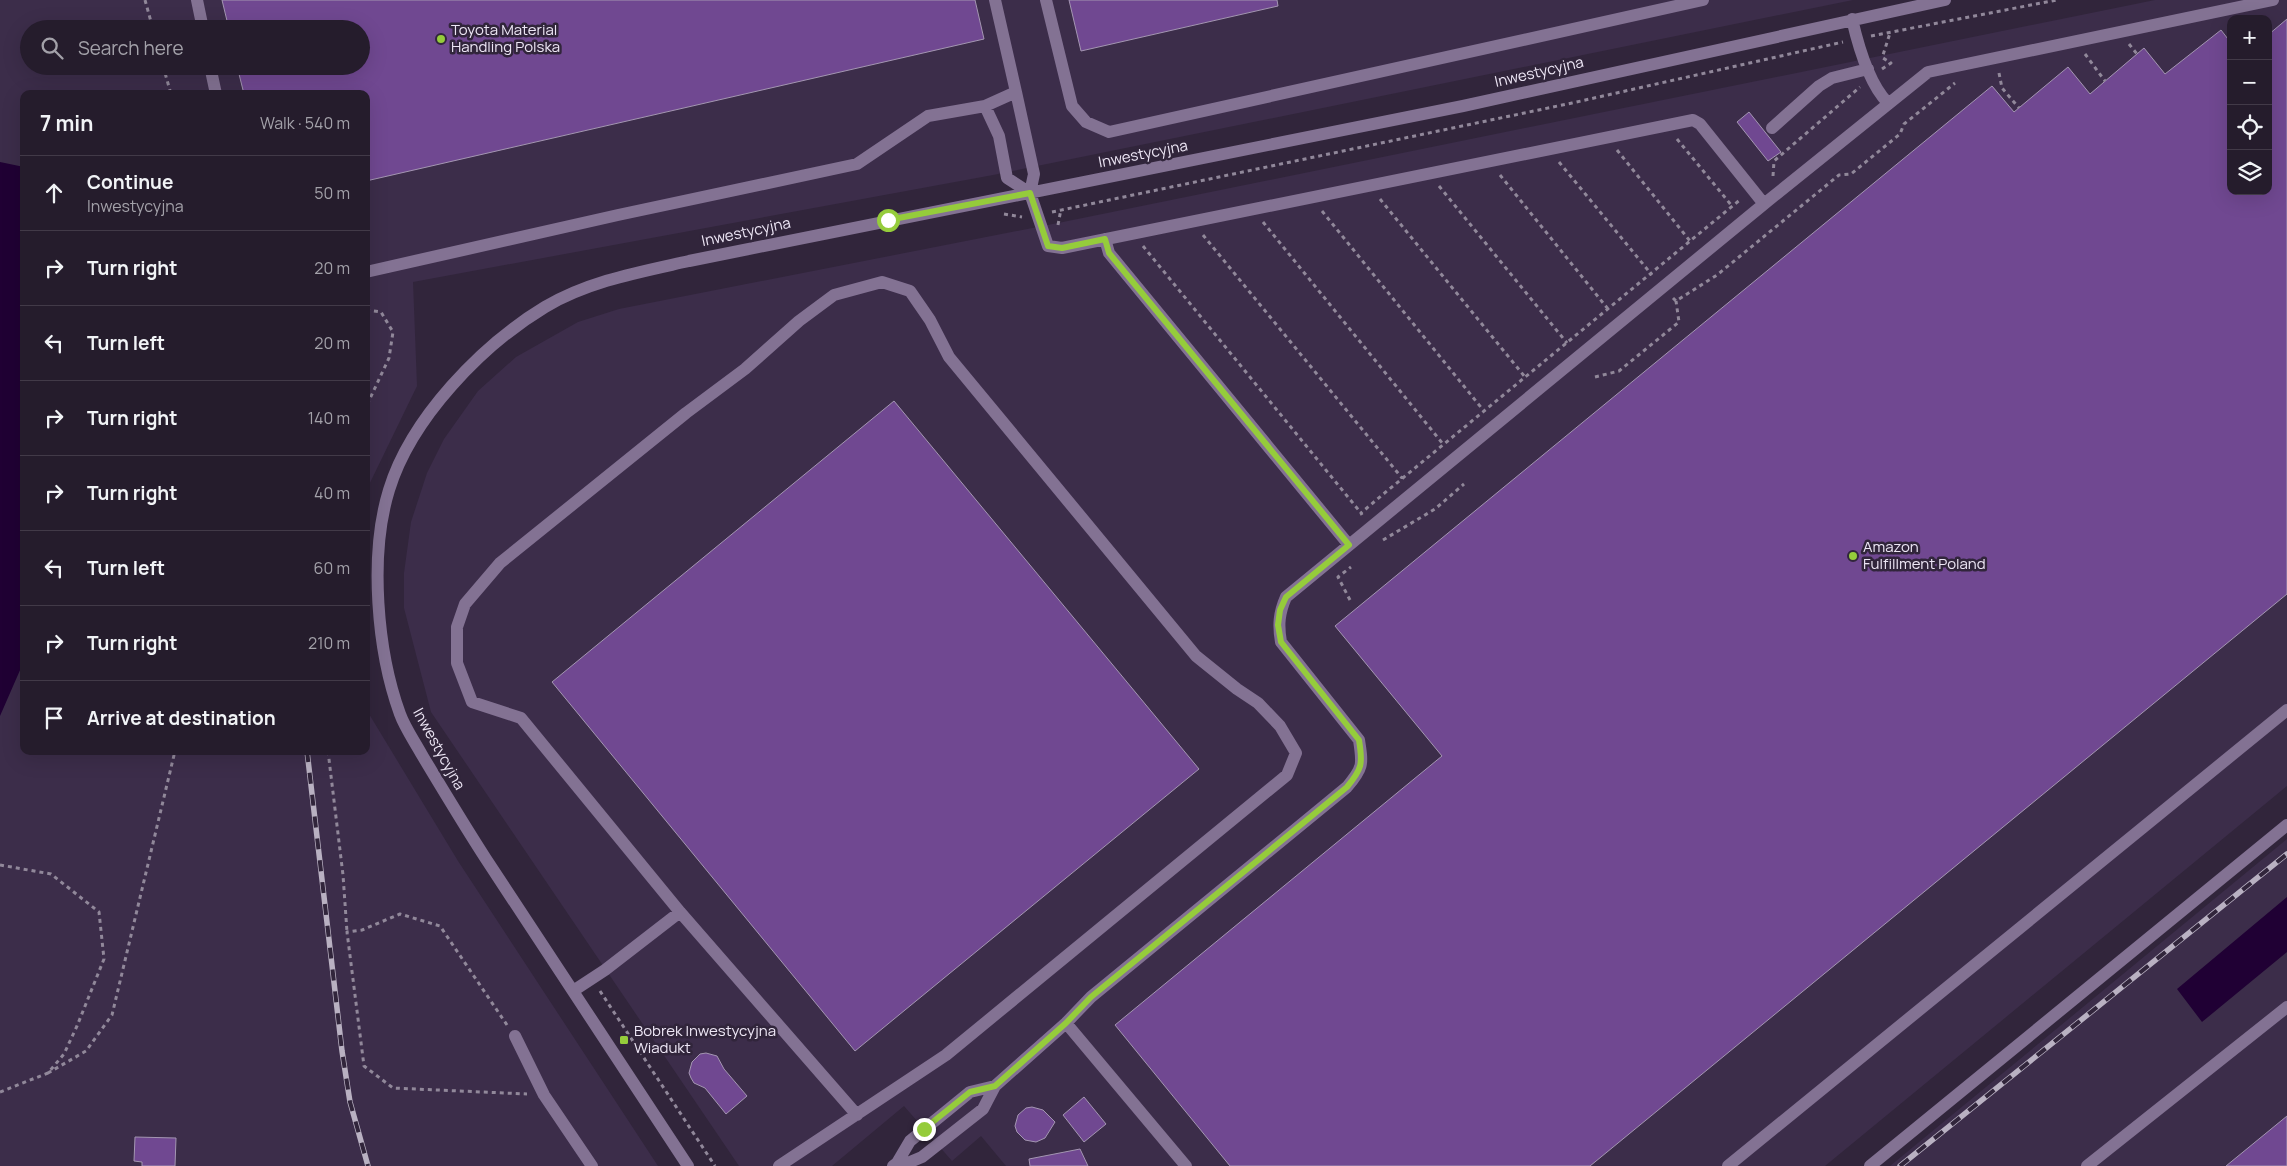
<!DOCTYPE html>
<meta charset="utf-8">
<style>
:root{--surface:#251c2c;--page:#312938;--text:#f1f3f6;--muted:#a3a1a9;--line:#423a48}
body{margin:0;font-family:Manrope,sans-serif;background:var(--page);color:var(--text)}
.controls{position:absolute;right:15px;top:15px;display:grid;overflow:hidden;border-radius:10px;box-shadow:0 5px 20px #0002}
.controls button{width:45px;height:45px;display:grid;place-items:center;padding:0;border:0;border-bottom:1px solid var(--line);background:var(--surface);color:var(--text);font:25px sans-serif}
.stop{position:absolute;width:15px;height:15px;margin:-11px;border:4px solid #95cc3b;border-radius:50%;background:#fff}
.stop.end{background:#95cc3b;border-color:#fff;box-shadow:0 1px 5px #0008}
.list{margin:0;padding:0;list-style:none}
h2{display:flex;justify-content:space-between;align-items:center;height:65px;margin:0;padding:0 20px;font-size:21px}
h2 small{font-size:16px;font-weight:400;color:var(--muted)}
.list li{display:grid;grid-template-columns:32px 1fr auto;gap:15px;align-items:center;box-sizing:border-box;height:75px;padding:0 20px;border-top:1px solid var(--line)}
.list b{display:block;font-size:19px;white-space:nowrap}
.list p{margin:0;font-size:16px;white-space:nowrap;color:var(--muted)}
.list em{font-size:16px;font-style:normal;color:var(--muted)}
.icon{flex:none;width:28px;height:28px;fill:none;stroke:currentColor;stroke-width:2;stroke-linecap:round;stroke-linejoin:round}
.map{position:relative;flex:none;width:2287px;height:1166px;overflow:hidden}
.search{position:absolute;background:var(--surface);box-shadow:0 5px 20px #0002;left:20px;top:20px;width:350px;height:55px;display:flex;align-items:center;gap:12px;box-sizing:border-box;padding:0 18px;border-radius:28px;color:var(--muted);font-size:19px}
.panel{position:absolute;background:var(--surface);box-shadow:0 5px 20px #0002;left:20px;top:90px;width:350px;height:665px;border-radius:10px}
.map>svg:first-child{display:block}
.built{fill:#3c2d4a;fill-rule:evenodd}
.water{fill:#200034}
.building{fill:#704891;stroke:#a496b2}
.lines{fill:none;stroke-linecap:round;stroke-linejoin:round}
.path{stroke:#91889a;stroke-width:3;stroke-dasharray:4 4;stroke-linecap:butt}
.minor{stroke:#837293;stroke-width:12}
.rail-casing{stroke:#b9b1c2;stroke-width:5.5}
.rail{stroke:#31253b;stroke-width:4;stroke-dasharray:11;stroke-linecap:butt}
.route{stroke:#95cc3b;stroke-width:6}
.poi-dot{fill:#95cc3b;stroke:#31253b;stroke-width:2}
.labels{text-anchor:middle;stroke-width:5;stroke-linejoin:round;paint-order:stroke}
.poi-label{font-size:15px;fill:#ede6f5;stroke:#31253b;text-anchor:start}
.street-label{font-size:15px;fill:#ede6f5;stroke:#31253b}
</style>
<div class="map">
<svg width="2287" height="1166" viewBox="0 0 2287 1166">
<rect width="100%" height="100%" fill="#31253b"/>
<path class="built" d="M0 0H1853L993 175 413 282 417 386 366 491V94H24V751H366V709L458 861 658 1166H0ZM29 29H361V66H29Z
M2155 0H2287V786L1825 1166H1006L981 1136 952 1161 904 1106 832 1166H739L431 712 404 608V573L411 522 427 473 444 439 478 391 516 357 578 322 619 309 1063 222ZM2231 19H2268V191H2231Z
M2287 839V1166H1890Z"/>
<path class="water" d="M0 162 24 167V661L0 716Z
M2287 897V952L2202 1022 2177 989Z"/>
<path class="building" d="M222 0H975L984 39 366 181V94H244L237 66H361V29H229Z
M1069 0H1277L1278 6 1081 51Z
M2287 19V594L1590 1166H1230L1115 1025 1442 756 1335 626 1992 86 2014 112 2068 67 2090 94 2144 48 2165 74 2221 30 2231 43V191H2268V35Z
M1749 112 1781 152 1768 161 1737 122Z
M894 401 1199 769 855 1051 552 682Z
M706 1053 717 1056 724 1069 747 1096 726 1114 705 1088 694 1083 691 1078 689 1073 692 1062 700 1054Z
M1084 1097 1106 1124 1084 1142 1063 1115Z
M1032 1107 1043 1110 1055 1122 1045 1138 1036 1142 1025 1140 1017 1132 1015 1126 1018 1115 1026 1108Z
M2287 1116V1166H2226Z
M135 1137 176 1138 175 1166H142V1162L134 1161Z
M1080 1149 1088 1166H1030L1029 1159Z"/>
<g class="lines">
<path class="path" d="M145 0 153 29
M1871 36 2057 0
M2129 44 2137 54
M2085 54 2105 81
M163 66 171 94
M1882 69 1891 63 1883 58V55L1890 33
M1999 73 2002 88 2019 108
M1677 139 1732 206
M1617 150 1690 241
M1559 162 1652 275
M1500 175 1608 309
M1773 176 1774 161 1860 87
M1439 186 1567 343
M1380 199 1525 377
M1322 211 1484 411
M1052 212 1572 103 1843 42
M1004 214 1022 217
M1263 222 1443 444
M1058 225 1061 209
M1203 235 1402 478
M1143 246 1361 513
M1673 298 1676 301 1717 275 1839 175 1851 174 1900 134 1904 124 1955 83
M366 310 381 312 393 332 389 358 366 407
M1595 377 1619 371 1679 322 1676 301
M1362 515 1361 513 1381 496 1741 199
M1383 540 1435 509 1464 484
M1350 600 1338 577 1351 567
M328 751 343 875 347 932
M0 865 51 874 99 912 104 959 77 1026 64 1054 48 1073 86 1051 112 1015 175 751
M600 991 715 1166
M507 1025 440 926 400 914 362 930 347 932 364 1066 393 1088 527 1094
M0 1092 48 1073"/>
<path class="minor" d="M197 0 203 29
M1046 0 1072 106 1086 122 1109 132 1703 0
M1852 19C1858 45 1869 84 1888 103
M210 66 216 94
M985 106 999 136 1007 178 1030 193
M1772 128 1819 86 1832 78 1868 69
M1764 204 1928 72 2273 0
M1105 239 1109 253 1349 545
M366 272 618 215 857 164 928 116 985 106 1016 92 995 0
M573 991 605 970 680 912
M1066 1023 1186 1166
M515 1036 544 1095 592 1166
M897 1163 910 1162 922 1157 983 1109 995 1086 1066 1023 1091 997 1347 787C1363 768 1363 765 1359 740L1281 642C1278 625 1279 613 1286 597L1764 204 1700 124 1693 120 1062 248 1048 246 1030 193 1034 174 1016 92
M688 1166C621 1063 553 962 486 859 464 825 443 790 422 755 415 742 405 728 400 714 377 651 369 555 389 490 411 418 482 345 545 307 589 281 640 272 689 261L1463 106 1945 0
M779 1166 946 1055 1287 775 1296 753 1280 726 1258 703 1237 689 1196 656 949 357 930 320 910 291 882 282 834 295 799 321 745 369 686 413 500 563 465 604 457 627V663L472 702 521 718 680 912 857 1115
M893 1166 897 1163 910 1141 970 1092 995 1086
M1728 1166 2287 710
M1870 1166 2287 825
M2087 1166 2287 1007"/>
<g class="rail-casing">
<path id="rail" d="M307 751 342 1051 350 1102 368 1166
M1900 1166 2287 854"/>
</g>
<use href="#rail" class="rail"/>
</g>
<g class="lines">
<path class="route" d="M888 220 1030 193 1048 246 1062 248 1105 239 1109 253 1349 545 1286 597 1280 610 1278 625 1281 642 1359 740C1363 764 1362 769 1347 787L1091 997 1066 1023 995 1086 970 1092 924 1129"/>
</g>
<g class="poi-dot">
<circle cx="441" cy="39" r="5"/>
<circle cx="1853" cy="556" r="5"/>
<rect x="619" y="1035" width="10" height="10" rx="2.5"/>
</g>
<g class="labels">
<g class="poi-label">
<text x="451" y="35">Toyota Material<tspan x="451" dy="17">Handling Polska</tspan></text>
<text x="1863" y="552">Amazon<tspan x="1863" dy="17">Fulfillment Poland</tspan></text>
<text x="634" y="1036">Bobrek Inwestycyjna<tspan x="634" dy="17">Wiadukt</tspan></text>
</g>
<g class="street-label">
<text transform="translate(1539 72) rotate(-13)" y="5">Inwestycyjna</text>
<text transform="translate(1143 154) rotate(-11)" y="5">Inwestycyjna</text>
<text transform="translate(746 232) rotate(-12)" y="5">Inwestycyjna</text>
<text transform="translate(439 749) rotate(61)" y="5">Inwestycyjna</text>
</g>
</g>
</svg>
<div class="controls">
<button>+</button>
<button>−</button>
<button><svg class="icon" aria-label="locate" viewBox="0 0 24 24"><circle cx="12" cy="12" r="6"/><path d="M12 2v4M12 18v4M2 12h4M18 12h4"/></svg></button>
<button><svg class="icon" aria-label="layers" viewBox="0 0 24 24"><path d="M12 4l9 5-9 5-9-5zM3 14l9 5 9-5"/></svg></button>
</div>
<div class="stop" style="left:888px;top:220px"></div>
<div class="stop end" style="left:924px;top:1129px"></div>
<div class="search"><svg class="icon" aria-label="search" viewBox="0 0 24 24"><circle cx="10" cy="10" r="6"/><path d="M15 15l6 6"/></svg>Search here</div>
<section class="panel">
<h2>7 min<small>Walk · 540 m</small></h2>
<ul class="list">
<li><svg class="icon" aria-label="ahead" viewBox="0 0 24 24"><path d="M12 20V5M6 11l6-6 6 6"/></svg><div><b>Continue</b><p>Inwestycyjna</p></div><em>50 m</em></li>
<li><svg class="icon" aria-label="right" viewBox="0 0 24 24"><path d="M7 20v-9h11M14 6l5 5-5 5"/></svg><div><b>Turn right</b></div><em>20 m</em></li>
<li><svg class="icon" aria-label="left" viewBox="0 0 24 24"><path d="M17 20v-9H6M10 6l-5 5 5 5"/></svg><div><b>Turn left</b></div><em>20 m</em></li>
<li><svg class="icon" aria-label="right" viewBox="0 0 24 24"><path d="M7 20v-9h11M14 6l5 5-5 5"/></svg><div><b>Turn right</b></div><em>140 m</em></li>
<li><svg class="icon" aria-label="right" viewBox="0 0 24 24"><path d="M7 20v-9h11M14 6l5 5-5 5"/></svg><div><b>Turn right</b></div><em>40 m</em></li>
<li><svg class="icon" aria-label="left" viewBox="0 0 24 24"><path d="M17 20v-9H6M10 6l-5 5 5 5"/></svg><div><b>Turn left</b></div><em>60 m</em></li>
<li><svg class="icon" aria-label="right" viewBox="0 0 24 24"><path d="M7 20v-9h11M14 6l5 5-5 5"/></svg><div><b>Turn right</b></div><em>210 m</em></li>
<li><svg class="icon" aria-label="arrive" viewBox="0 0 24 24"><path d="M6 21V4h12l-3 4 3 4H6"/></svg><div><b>Arrive at destination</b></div></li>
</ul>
</section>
</div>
